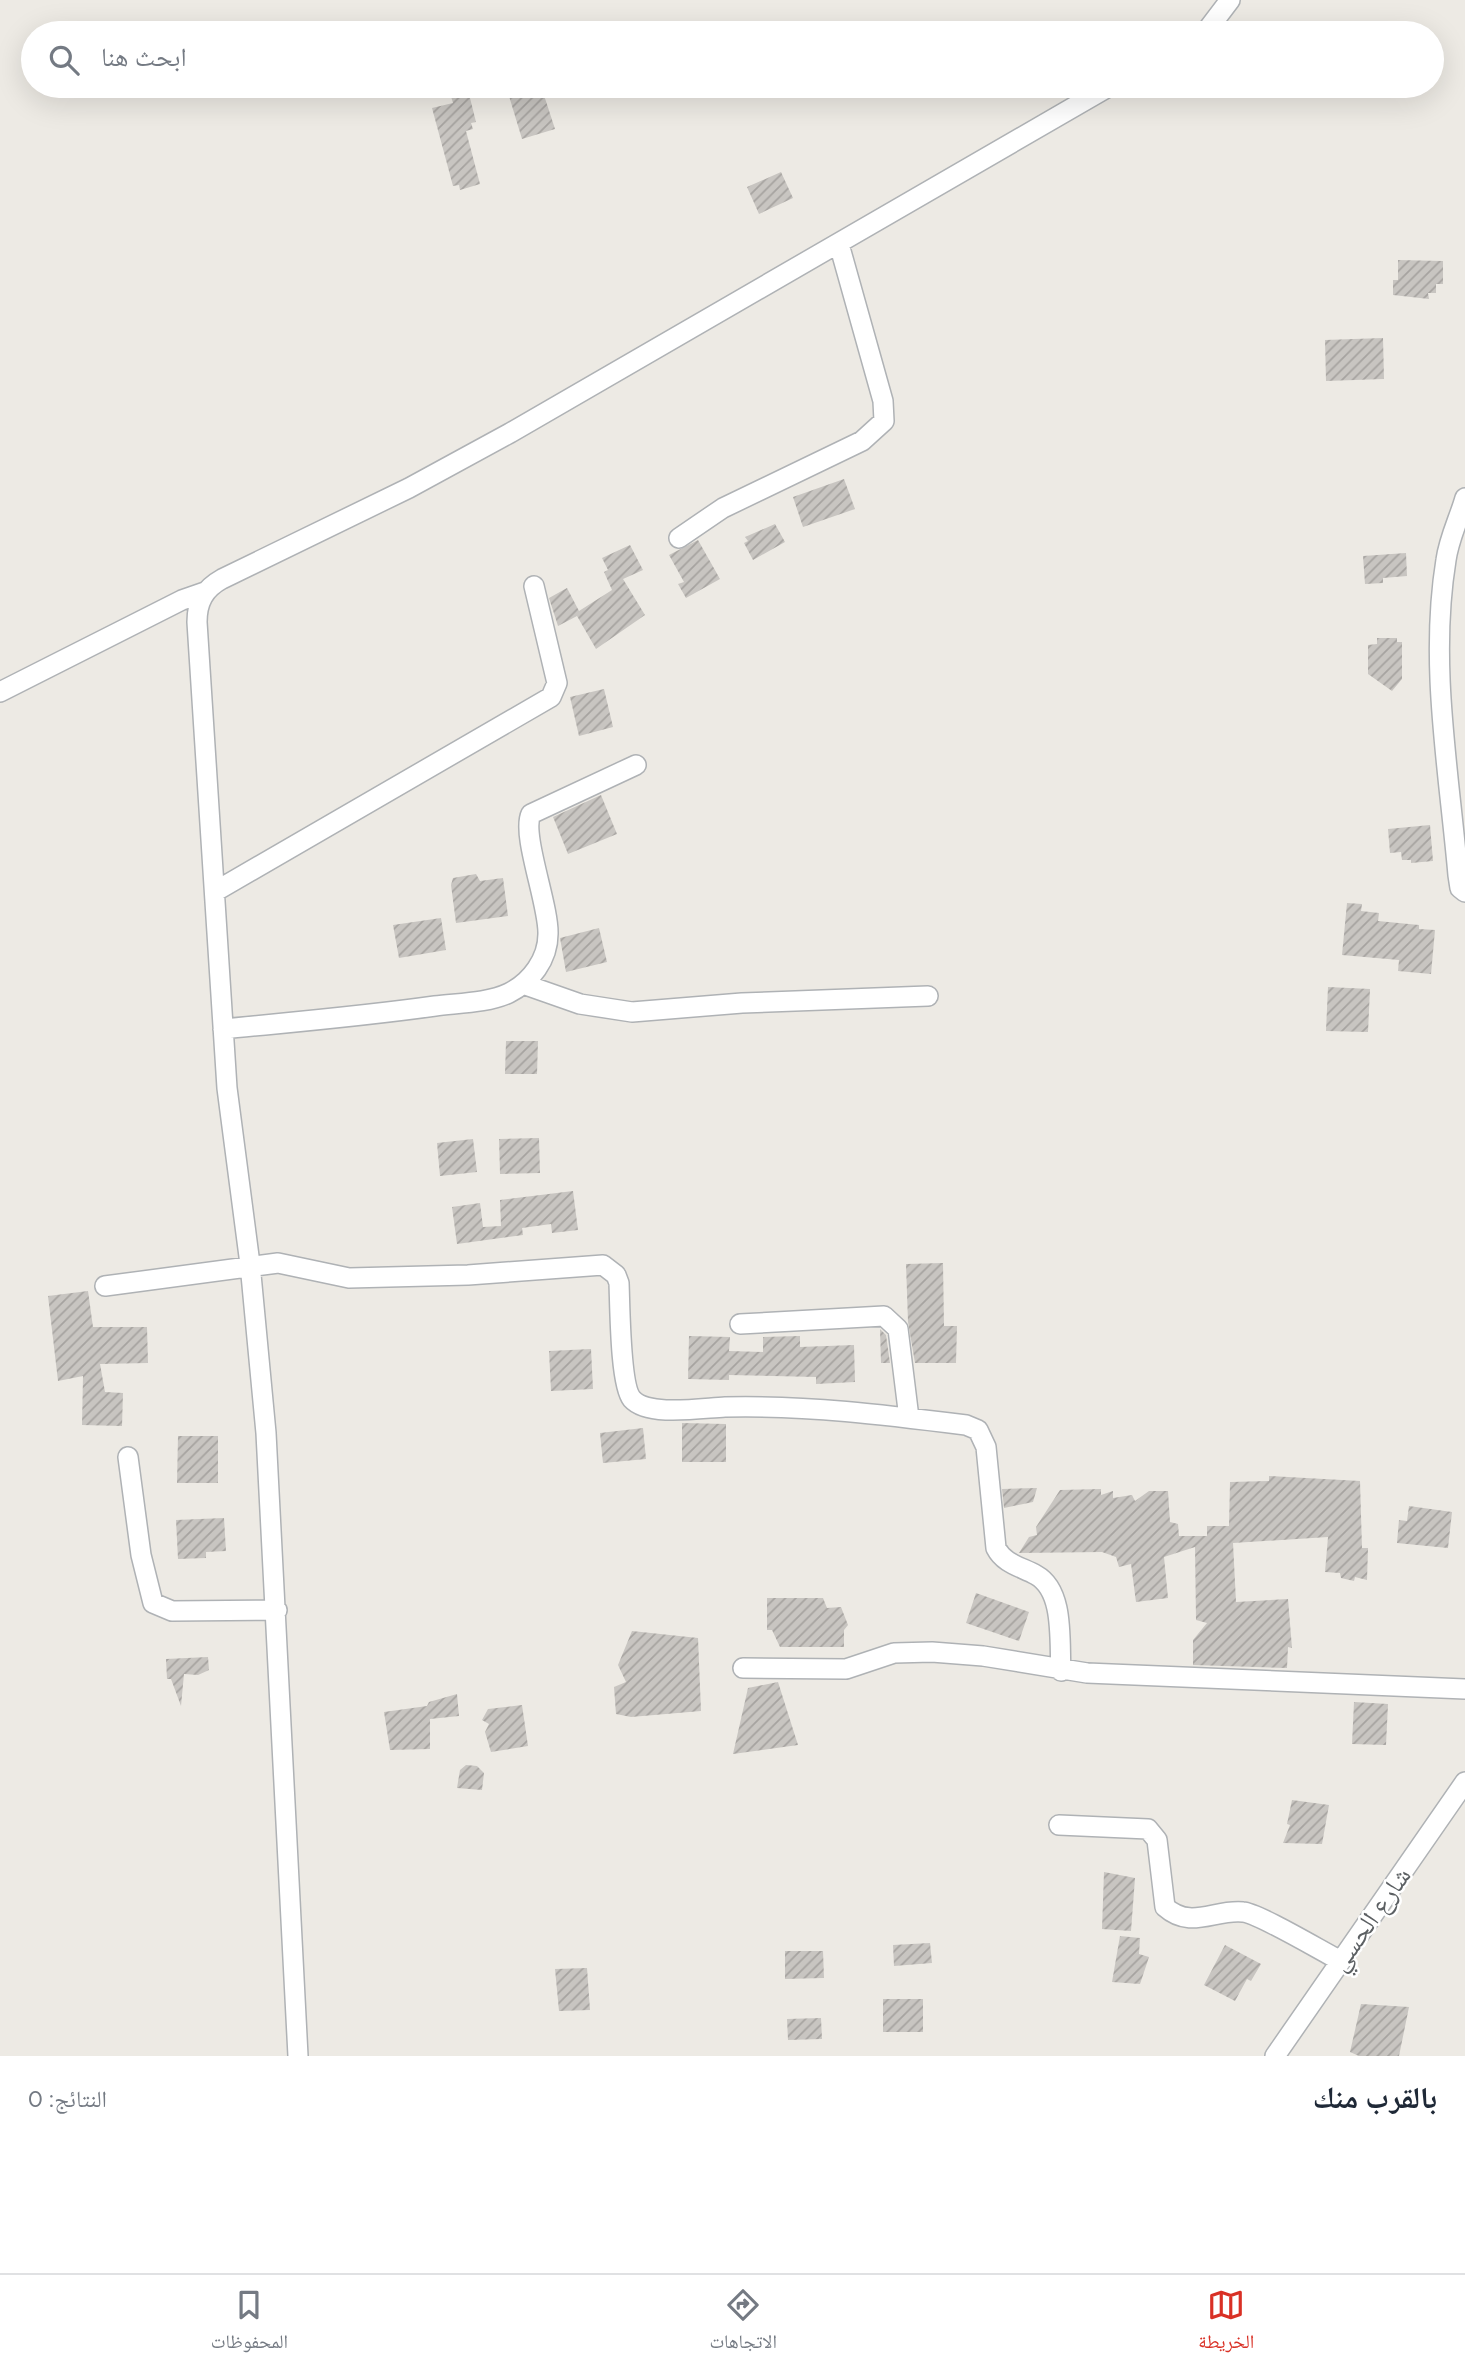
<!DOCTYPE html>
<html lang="ar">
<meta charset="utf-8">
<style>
:root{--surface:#fff;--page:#f2f2f3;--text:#1f2937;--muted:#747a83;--line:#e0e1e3;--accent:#d93025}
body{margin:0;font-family:Figtree,"Noto Naskh Arabic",sans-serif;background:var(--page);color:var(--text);direction:rtl}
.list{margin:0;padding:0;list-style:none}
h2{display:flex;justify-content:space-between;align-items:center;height:91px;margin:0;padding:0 28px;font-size:30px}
h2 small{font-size:23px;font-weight:400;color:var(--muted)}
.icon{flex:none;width:38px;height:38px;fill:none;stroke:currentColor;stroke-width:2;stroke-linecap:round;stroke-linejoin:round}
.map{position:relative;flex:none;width:1465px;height:2056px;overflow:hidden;direction:ltr}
.search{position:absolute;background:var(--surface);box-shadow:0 7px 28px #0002;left:21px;right:21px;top:21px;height:77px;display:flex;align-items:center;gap:18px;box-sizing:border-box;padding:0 24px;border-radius:38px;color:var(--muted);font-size:26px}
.sheet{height:217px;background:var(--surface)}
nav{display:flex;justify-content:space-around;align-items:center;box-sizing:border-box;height:98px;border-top:2px solid var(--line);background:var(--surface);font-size:19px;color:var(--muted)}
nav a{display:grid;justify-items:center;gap:4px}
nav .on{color:var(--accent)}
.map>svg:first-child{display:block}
.building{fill:url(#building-hatch)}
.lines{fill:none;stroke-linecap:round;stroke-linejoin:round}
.minor-casing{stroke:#afb2b5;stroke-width:22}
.minor{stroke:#fff;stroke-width:19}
.labels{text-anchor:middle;stroke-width:5;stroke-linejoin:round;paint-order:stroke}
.street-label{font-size:26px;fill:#5c6063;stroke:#fff}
</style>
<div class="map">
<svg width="1465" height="2056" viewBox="0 0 1465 2056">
<defs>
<pattern id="building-hatch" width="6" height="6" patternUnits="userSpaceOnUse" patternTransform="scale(1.75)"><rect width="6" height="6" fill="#c8c5c1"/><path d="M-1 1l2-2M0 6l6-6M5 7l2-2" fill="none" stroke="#a6a3a0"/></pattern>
</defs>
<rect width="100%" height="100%" fill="#edeae4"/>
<path class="building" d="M467 86 476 122 471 123 473 129 466 131 480 184 460 190 459 185 453 186 432 108 453 103 449 90Z
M506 86H541L555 129 522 139Z
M781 172 793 198 759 214 747 187Z
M1398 260 1443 261V284H1436V293H1428L1429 299 1393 295V280H1398Z
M1383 338 1384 379 1326 381 1325 340Z
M844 479 855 509 803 527 793 497Z
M775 524 785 542 753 560 744 543 748 541 745 537Z
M698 540 720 579 686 598 678 584 684 582 669 555Z
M630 545 643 570 623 579 645 615 596 649 577 616 558 626 549 598 567 588 579 611 612 590 604 572 608 570 602 558Z
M1406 553 1407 576 1383 578V583L1365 584 1363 556Z
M1377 638H1397V642H1402V679L1392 691 1368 674V645L1377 644Z
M604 689 613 727 579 736 570 697Z
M601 795 617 834 568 854 553 817Z
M1430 825 1433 861 1411 863V860H1402L1401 852 1390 853 1388 829Z
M476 874 480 881 503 878 508 916 456 923 451 885 453 878Z
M1347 903 1362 904 1361 911 1379 913 1378 921 1419 925V929L1435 930 1431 974 1398 971 1399 960 1342 955Z
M441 918 446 950 399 958 393 925Z
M599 928 607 962 566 972 560 938Z
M1328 987 1370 989 1368 1032 1326 1031Z
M506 1041H538L537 1074H505Z
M539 1138 540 1173 500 1174 499 1139Z
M473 1139 477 1172 440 1176 437 1143Z
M573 1191 578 1230 552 1233 551 1224 522 1228 523 1235 457 1244 452 1207 480 1203 483 1227 501 1226 500 1200Z
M943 1263 944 1326H957L956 1363H915L908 1322 906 1264Z
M88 1291 93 1327H147L148 1363 100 1364 105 1392 123 1393 122 1426 82 1425 83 1376 58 1381 48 1296Z
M880 1329 886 1335 890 1363H881Z
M689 1336 730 1337 729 1351 763 1352V1337L800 1336V1347L854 1345 855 1382 816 1384V1377L729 1375V1380L688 1379Z
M591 1349 593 1389 551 1391 549 1351Z
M682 1423 726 1424V1462H682Z
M643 1428 646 1459 603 1463 600 1433Z
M178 1436H218V1483H177Z
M1269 1476 1360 1481 1362 1548H1368L1367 1580 1355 1577 1354 1581 1341 1578 1340 1573 1325 1572 1328 1537 1233 1543 1236 1602 1288 1599 1292 1648 1288 1647 1287 1668 1193 1665V1640L1207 1623 1196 1620 1195 1547 1164 1557 1168 1598 1136 1602 1131 1564 1119 1567 1116 1557 1102 1552 1019 1553 1029 1537 1037 1535 1036 1527 1060 1490 1101 1489V1495L1113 1491V1498L1132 1495 1135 1501 1149 1491H1168L1170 1522 1178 1524 1179 1536H1207V1526H1229L1230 1482 1269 1481Z
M1037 1488 1033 1502 1004 1508 1002 1489Z
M1409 1506 1452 1512 1448 1548 1397 1543 1399 1520 1407 1521Z
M224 1518 226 1551 206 1552V1558L178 1559 176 1520Z
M976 1593 1029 1612 1019 1641 966 1623Z
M767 1598H823L827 1608 841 1607 848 1625 844 1630V1647H780L772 1630H767Z
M632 1631 698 1638 701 1711 631 1717 616 1714 614 1687 626 1682 618 1665Z
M208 1657 209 1670 198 1675 184 1674 181 1706 171 1679H167L166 1659Z
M778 1682 798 1745 733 1754 748 1688Z
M457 1694 459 1716 430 1719V1749L390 1750 384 1712 427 1706 429 1702Z
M1354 1702 1388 1704 1386 1745 1352 1744Z
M522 1705 528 1746 491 1752 485 1732 489 1724 482 1720 488 1709Z
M466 1765 477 1766 484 1773 482 1790 457 1788 460 1770Z
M1292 1800 1329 1805 1322 1844 1283 1843 1290 1825 1287 1824Z
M1104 1872 1135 1878 1131 1931 1102 1929Z
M1120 1936 1140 1938 1139 1954 1149 1957 1140 1984 1112 1982Z
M930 1943 932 1963 894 1966 893 1945Z
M1225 1945 1261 1964 1251 1981 1247 1979 1235 2001 1204 1985Z
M785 1951H823L824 1978 785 1979Z
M587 1968 590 2010 559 2011 555 1969Z
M883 1999H923V2032H883Z
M1361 2004 1409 2007 1399 2056H1359L1350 2052Z
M821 2018 822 2039 788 2040 787 2019Z"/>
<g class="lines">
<g class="minor-casing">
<path id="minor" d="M1205 33 1230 0
M1465 498C1459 519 1449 538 1446 560 1429 664 1449 771 1458 875L1460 888 1465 892
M679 538 723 508 862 441 884 421 883 401 839 244
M0 692 182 600 205 592
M216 891 551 697 557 683 534 586
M523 984 580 1004 632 1012 742 1003 928 996
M223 1029C294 1022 365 1016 435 1006 459 1003 488 1003 509 993 531 982 548 959 548 934 549 905 521 834 531 814L636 765
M105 1286 278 1263 349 1278 468 1275 603 1265 616 1275 619 1283C620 1305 620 1385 632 1399 648 1417 702 1408 725 1407 806 1405 886 1415 966 1425L978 1430 986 1447 996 1548C1004 1564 1022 1567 1036 1575 1065 1591 1059 1642 1061 1671
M740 1324 884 1316 898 1329 909 1418
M128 1457 141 1555 153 1603 172 1611 277 1610
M743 1668 846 1669 894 1653 932 1652 983 1656 1087 1673 1465 1689
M1059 1825 1148 1829 1157 1840 1165 1907C1191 1930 1214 1909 1243 1912 1258 1913 1323 1952 1341 1961
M298 2056 266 1433 250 1264 227 1088 197 622C197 602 204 589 222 579L409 488 510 433 1110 86
M1275 2056 1465 1782"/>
</g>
<use href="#minor" class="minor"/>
</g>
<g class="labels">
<g class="street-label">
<text transform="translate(1370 1919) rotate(-55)" y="9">شارع الحسي</text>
</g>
</g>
</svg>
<div class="search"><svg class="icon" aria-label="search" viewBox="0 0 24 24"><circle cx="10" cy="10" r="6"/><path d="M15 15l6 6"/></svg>ابحث هنا</div>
</div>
<section class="sheet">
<h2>بالقرب منك<small>النتائج: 0</small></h2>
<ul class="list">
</ul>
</section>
<nav>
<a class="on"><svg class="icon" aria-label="map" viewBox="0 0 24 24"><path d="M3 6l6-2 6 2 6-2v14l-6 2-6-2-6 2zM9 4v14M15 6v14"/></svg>الخريطة</a>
<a><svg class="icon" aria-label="directions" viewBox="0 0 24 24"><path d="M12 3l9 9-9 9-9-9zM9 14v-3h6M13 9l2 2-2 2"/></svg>الاتجاهات</a>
<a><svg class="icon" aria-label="saved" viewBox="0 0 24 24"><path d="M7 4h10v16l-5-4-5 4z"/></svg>المحفوظات</a>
</nav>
